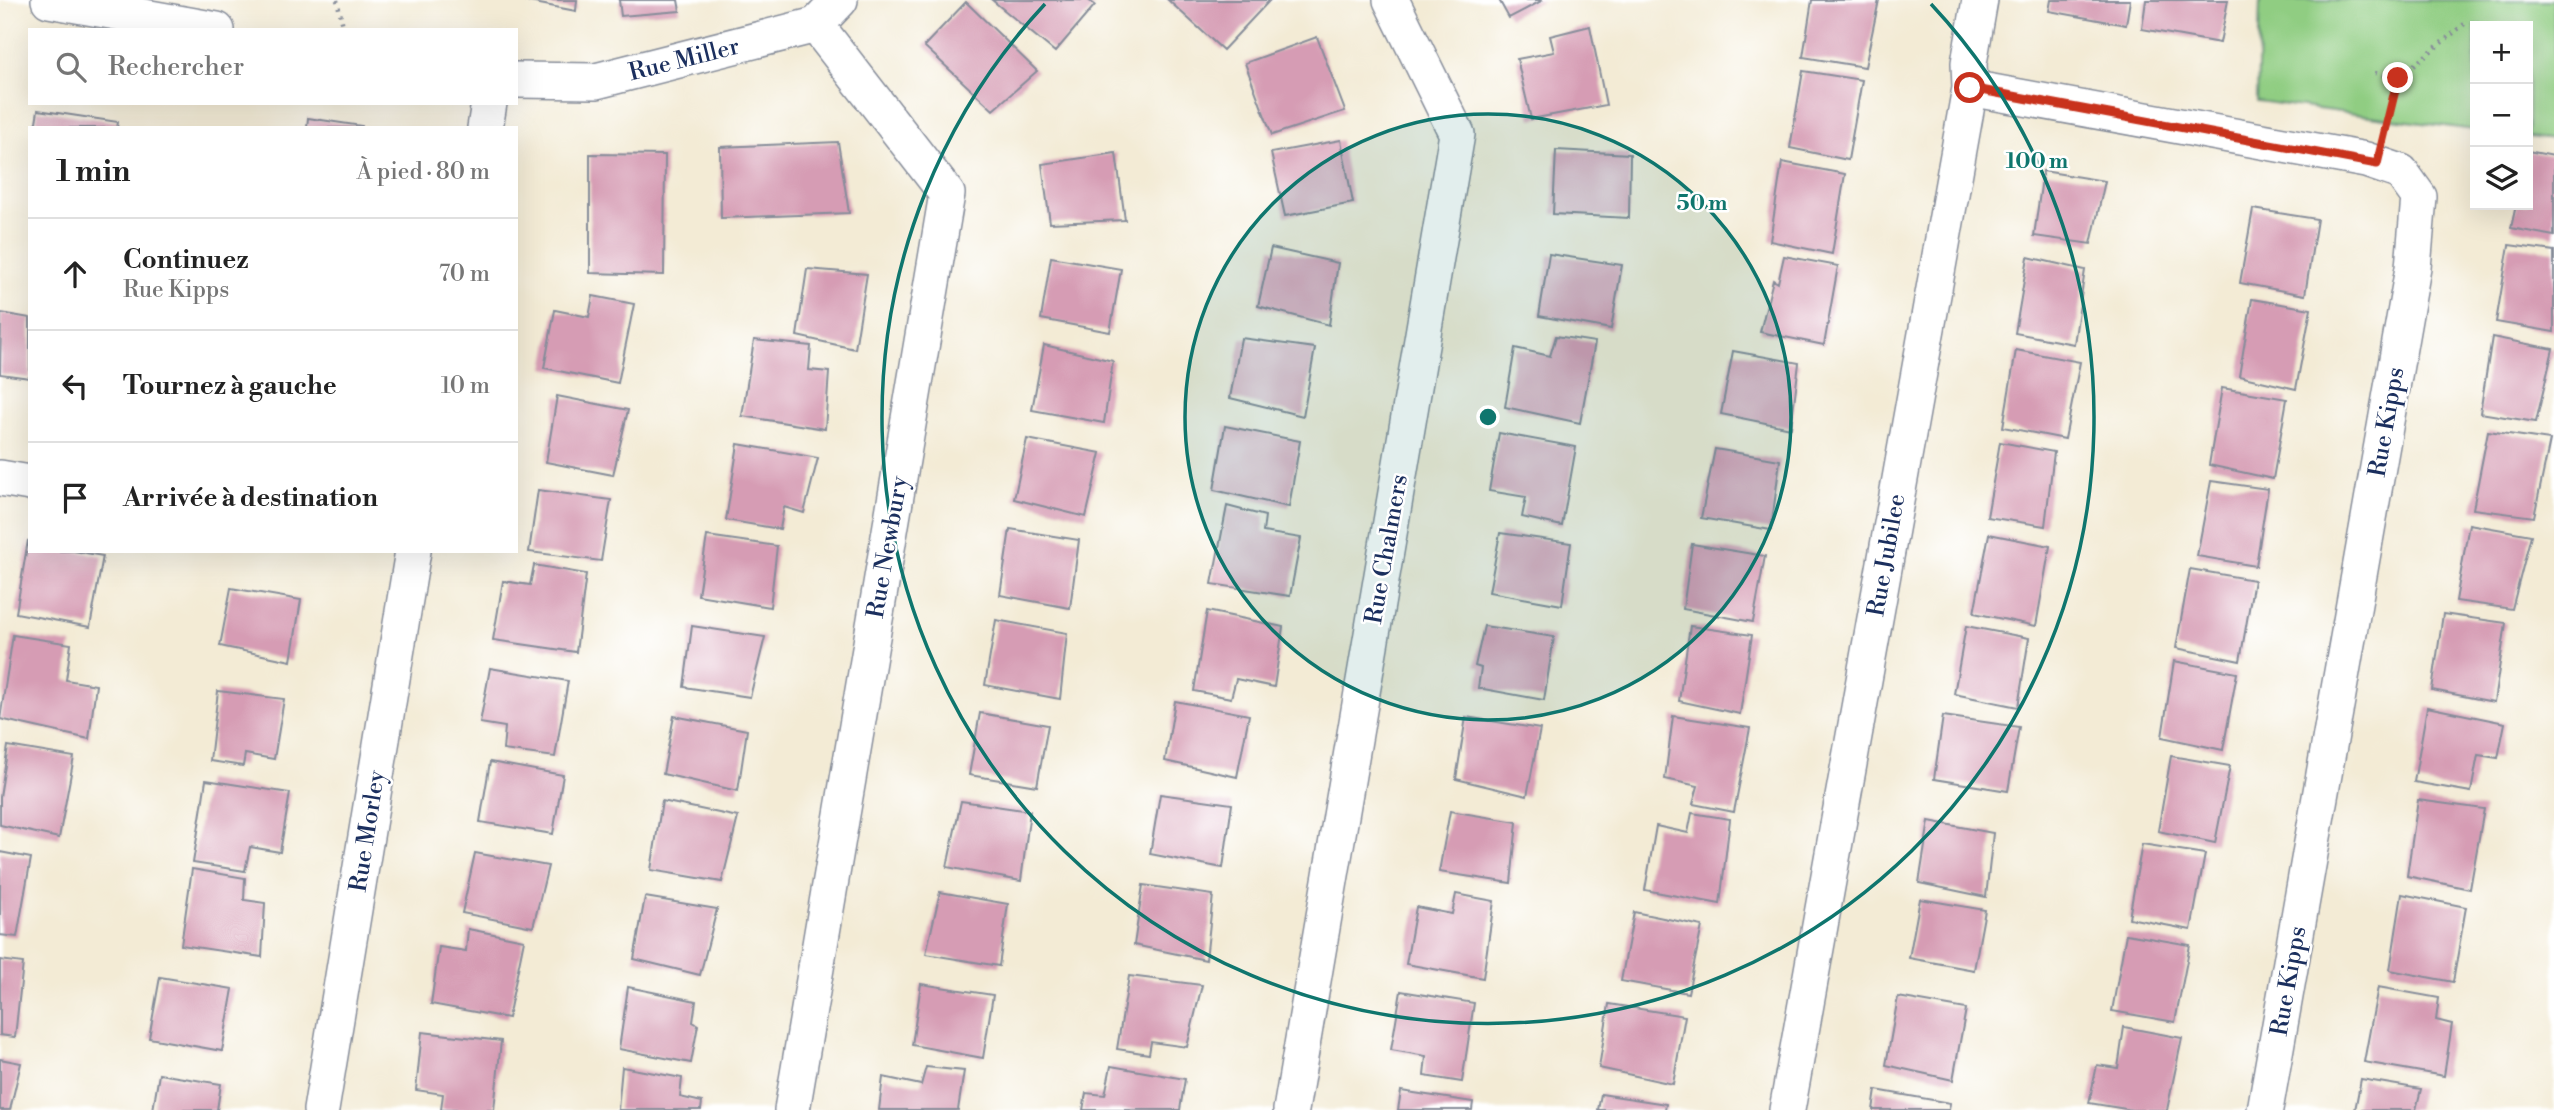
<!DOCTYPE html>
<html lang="fr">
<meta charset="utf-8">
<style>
:root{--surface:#fff;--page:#f6f6f6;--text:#222;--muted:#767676;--line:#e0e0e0}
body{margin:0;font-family:"Libre Bodoni",serif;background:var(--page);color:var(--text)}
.controls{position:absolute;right:21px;top:21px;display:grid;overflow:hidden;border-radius:0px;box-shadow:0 7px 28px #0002}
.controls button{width:63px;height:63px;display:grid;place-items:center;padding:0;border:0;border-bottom:2px solid var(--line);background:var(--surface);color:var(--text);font:35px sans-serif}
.stop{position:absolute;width:21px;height:21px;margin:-16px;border:5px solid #c8321e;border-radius:50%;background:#fff}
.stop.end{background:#c8321e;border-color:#fff;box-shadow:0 2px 7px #0008}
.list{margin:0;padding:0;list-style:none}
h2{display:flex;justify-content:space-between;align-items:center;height:91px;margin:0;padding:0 28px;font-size:30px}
h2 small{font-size:23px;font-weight:400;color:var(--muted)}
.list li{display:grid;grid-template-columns:46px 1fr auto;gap:21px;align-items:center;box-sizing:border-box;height:112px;padding:0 28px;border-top:2px solid var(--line)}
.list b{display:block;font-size:26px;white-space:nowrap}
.list p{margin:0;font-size:23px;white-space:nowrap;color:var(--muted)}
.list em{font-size:23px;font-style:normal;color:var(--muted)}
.icon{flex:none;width:38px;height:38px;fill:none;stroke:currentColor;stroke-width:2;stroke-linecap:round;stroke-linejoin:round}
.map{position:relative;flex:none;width:2554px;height:1110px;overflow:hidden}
.search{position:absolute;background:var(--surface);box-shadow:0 7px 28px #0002;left:28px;top:28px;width:490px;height:77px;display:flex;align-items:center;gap:18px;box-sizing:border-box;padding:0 24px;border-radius:0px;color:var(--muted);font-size:26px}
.panel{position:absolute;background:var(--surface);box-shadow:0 7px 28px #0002;left:28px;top:126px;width:490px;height:427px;border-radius:0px}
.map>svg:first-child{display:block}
.green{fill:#90cd82;stroke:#567e70;stroke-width:2}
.building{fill:#d69cb4}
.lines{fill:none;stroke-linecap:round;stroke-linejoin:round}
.minor-casing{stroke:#878d9a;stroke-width:38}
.path{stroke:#878d9a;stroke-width:4.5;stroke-dasharray:2 5;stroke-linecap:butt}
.minor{stroke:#fff;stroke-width:35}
.route{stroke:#c8321e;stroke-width:9}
.ring{fill:none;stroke:#0f766e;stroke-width:3.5}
.labels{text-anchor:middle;stroke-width:5;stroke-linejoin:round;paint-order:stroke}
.street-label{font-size:24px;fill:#1b2f5e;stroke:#fff}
.centre{fill:#0f766e;stroke:#fff;stroke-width:3.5}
.ring-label{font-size:21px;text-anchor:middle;font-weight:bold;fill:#0f766e;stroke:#fff;stroke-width:5;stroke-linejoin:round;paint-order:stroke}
</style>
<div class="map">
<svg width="2554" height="1110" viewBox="0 0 2554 1110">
<rect width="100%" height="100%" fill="#fff"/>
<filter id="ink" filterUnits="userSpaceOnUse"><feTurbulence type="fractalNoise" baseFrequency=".0143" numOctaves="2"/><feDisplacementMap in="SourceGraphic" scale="14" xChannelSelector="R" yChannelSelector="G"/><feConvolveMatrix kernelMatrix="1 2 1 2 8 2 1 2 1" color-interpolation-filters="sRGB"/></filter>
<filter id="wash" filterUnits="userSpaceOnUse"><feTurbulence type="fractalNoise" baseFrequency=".00686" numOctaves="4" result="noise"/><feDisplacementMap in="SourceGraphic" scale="28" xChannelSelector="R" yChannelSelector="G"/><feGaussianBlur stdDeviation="1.57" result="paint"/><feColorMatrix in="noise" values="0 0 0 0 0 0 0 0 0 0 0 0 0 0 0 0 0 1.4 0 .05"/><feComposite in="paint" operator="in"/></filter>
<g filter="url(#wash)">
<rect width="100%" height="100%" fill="#f3ebd5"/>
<path class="green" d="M2260 0H2554V140L2528 137V26H2475V130L2257 101Z"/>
<g id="blocks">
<path class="building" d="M519 0H577L576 11Z
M619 0H678L680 11 621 16Z
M992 0H1088L1095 5 1055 52Z
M1168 0H1270L1223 50Z
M1499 0H1543L1509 18Z
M1812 0H1879L1865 67 1803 57Z
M2051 0H2130L2126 25 2049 11Z
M2146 0H2228L2220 43 2142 29Z
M966 2 1037 71 993 110 924 46Z
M1590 26 1606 105 1531 119 1517 59 1554 52 1550 36Z
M1317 37 1345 111 1272 135 1245 63Z
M1803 71 1862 80 1848 160 1790 148Z
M38 110 118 122 117 128H35Z
M308 118 362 126V128H307Z
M1341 140 1353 203 1285 216 1271 153Z
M838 142 849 213 721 218 720 147Z
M1556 150 1630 154 1629 218 1553 214Z
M2528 151 2554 156V236L2511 228 2516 205H2528Z
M1116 153 1125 220 1050 223 1042 164Z
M590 154 665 155 664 275 590 273Z
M1782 162 1845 174 1832 254 1770 241Z
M2043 171 2105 181 2091 244 2034 236Z
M2253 209 2317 219 2305 295 2240 283Z
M2509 245 2554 251V332L2496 322Z
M1271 248 1338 263 1329 325 1258 306Z
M1549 254 1622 265 1611 329 1539 316Z
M1784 256 1838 266 1824 345 1760 332 1773 280 1778 283Z
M1051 257 1121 269 1110 332 1041 319Z
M2028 257 2085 270 2074 344 2015 333Z
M807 269 867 274 855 349 797 336Z
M593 296 634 304 618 383 544 368 555 310 589 317Z
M2252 299 2311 309 2296 389 2239 376Z
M1 313 30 318V378L0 374Z
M1556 336 1595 342 1580 423 1505 407 1515 348 1550 356Z
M2492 337 2553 349 2536 422 2480 413Z
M1241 338 1315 348 1303 416 1230 398Z
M754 340 811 346 809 370 829 372 825 429 742 416Z
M1044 345 1113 361 1104 423 1032 410Z
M2016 350 2080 362 2065 439 2003 427Z
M1733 351 1799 363 1791 428 1721 414Z
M2222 388 2287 399 2273 479 2209 465Z
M557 396 628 410 613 475 546 462Z
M1225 426 1300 441 1289 507 1214 490Z
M2488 431 2550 440 2534 517 2473 509Z
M1499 433 1576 447 1562 526 1522 517 1526 497 1489 491Z
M1027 439 1101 453 1086 517 1014 499Z
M2000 442 2054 452 2045 526 1987 517Z
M738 444 818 458 804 513 784 507 780 529 726 520Z
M1715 449 1780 460 1771 530 1701 518Z
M2211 481 2268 489 2256 566 2197 556Z
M538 490 611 500 601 561 529 552Z
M1227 506 1265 516 1263 532 1301 538 1290 596 1212 584Z
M2469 524 2531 535 2512 609 2456 601Z
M1010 529 1079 540 1070 608 1000 595Z
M1500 533 1571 543 1562 605 1489 592Z
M1989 534 2050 546 2036 626 1974 613Z
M707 536 777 546 770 607 698 595Z
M28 540 30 551H74L103 556 90 627 16 613Z
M1692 544 1765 556 1753 622 1683 609Z
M534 565 586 574 576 652 493 640 503 581 530 585Z
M2190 569 2254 580 2240 661 2176 648Z
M231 588 301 600 291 661 220 646Z
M1207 611 1283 627 1274 687 1236 679 1231 698 1194 691Z
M2443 614 2506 623 2494 702 2432 690Z
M996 620 1067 633 1060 699 985 685Z
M692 626 765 637 750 697 684 687Z
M1484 626 1554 637 1544 700 1478 688 1481 668 1475 666Z
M1690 626 1752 635 1740 714 1679 701Z
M1966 626 2029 638 2018 707 1954 694Z
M13 635 71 644 66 680 96 685 89 739 0 719Z
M2174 661 2237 673 2223 750 2162 737Z
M490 668 568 681 555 757 503 750 505 727 480 723Z
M218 691 284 699 274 759 245 754 243 766 210 761Z
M1175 701 1249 715 1237 777 1165 761Z
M2427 707 2505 723 2498 758 2478 755 2471 792 2414 782Z
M980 713 1048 725 1037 786 969 775Z
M674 716 747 730 738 791 663 774Z
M1673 716 1750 728 1734 812 1693 804 1698 786 1665 779Z
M1943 716 2019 727 2008 791 1934 779Z
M1466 717 1540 729 1527 796 1456 779Z
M8 746 74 757 59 838 0 825V797Z
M2171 756 2230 766 2215 843 2158 831Z
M490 762 563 775 553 834 480 822Z
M206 780 290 793 280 852 250 847 245 871 193 863Z
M1160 794 1232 804 1223 868 1150 854Z
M2418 800 2484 809 2470 889 2407 876Z
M662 801 738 817 722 882 651 870Z
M961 801 1030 811 1021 881 947 867Z
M1450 811 1517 822 1511 883 1439 872Z
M1692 813 1730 819 1720 904 1645 890 1656 826 1688 833Z
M1929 821 1993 833 1986 897 1919 883Z
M2142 844 2205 854 2191 930 2129 918Z
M0 852 31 858 17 937 0 935Z
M475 853 548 866 533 927 462 913Z
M192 869 245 878 244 900 265 903 262 957 181 945Z
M1143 885 1213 895 1206 960 1134 945Z
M940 892 1008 904 999 966 926 954Z
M1456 894 1494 901 1483 978 1406 964 1416 907 1452 914Z
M2402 894 2466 907 2453 982 2390 970Z
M645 897 717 909 700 975 634 959Z
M1920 899 1985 910 1974 970 1909 958Z
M1634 912 1702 926 1688 993 1621 981Z
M468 929 524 940 508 1018 431 1004 439 947 466 951Z
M2126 934 2190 945 2175 1022 2112 1011Z
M0 960 23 963 15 1037 0 1035Z
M1129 976 1202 985 1187 1047 1151 1042 1149 1054 1117 1049Z
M160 977 233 989 222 1051 149 1038Z
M921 984 993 995 983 1058 912 1045Z
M628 987 696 1001 693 1022 698 1025 691 1063 619 1049Z
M2378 987 2439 998 2436 1020 2452 1024 2444 1076 2364 1062Z
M1401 991 1474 1003 1462 1082 1424 1076 1426 1056 1391 1050Z
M1898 997 1966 1009 1953 1080 1886 1065Z
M1609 1004 1685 1016 1673 1084 1599 1068Z
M2124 1027 2182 1038 2167 1110H2132L2089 1103 2097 1065 2118 1068Z
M422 1032 501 1041 494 1110H441L443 1094 416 1090Z
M0 1059 21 1063 10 1110H0Z
M1111 1066 1185 1079 1180 1110H1083L1086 1093 1105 1095Z
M622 1067 682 1078 680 1097 702 1102 701 1110H618Z
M926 1067 964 1071 958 1110H879L883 1077 921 1085Z
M159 1074 221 1084 217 1110H153Z
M2361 1079 2421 1089 2416 1110H2355Z
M1876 1090 1950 1103 1949 1110H1873Z
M1401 1091 1473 1102 1472 1110H1398Z
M1601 1094 1666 1104 1665 1110H1598Z"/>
</g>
</g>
<g filter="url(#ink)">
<use href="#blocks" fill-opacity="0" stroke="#878d9a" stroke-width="2"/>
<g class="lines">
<g class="minor-casing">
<path id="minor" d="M49 0 217 30
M516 80 596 81 816 25 840 0
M1970 88 2366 160 2401 172 2419 197 2413 268 2265 1110
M485 128 489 103
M0 478 30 483
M321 1110 413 551
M792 1110 947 194 816 25
M1291 1110 1457 134 1391 0
M1787 1110 1970 88 1969 63 1980 0"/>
</g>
<path class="path" d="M337 0 344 30
M2375 73 2398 78
M2386 126 2398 78 2467 22"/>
<use href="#minor" class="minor"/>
</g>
</g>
<g class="lines" filter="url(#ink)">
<path class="route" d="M1970 88 2377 164 2398 78"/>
</g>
<circle cx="1488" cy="417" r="303" fill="#0f766e" fill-opacity=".12"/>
<g class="ring">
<circle cx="1488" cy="417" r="303"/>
<path d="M1931 4A606 606 0 1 1 1045 4"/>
</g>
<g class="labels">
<g class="street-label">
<text transform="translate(684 59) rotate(-14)" y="8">Rue Miller</text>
<text transform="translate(2386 422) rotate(-80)" y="8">Rue Kipps</text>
<text transform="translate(887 547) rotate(-80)" y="8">Rue Newbury</text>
<text transform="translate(1386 549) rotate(-80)" y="8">Rue Chalmers</text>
<text transform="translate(1886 555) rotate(-80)" y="8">Rue Jubilee</text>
<text transform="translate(367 831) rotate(-81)" y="8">Rue Morley</text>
<text transform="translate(2288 981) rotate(-80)" y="8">Rue Kipps</text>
</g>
</g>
<circle cx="1488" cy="417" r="10" class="centre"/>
<g class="ring-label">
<text x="2037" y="168">100 m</text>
<text x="1702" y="210">50 m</text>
</g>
</svg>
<div class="controls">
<button>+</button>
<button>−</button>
<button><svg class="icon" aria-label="layers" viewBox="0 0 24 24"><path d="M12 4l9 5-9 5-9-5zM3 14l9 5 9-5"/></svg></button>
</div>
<div class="stop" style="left:1970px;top:88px"></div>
<div class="stop end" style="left:2398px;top:78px"></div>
<div class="search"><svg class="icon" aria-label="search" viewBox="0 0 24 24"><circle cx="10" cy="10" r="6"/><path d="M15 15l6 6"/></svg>Rechercher</div>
<section class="panel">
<h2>1 min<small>À pied · 80 m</small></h2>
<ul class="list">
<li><svg class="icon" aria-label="ahead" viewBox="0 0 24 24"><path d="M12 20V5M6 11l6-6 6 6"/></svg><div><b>Continuez</b><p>Rue Kipps</p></div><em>70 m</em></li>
<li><svg class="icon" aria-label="left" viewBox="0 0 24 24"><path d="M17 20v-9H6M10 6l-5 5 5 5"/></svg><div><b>Tournez à gauche</b></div><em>10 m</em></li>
<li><svg class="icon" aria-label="arrive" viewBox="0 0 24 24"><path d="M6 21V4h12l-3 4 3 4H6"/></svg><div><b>Arrivée à destination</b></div></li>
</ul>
</section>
</div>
